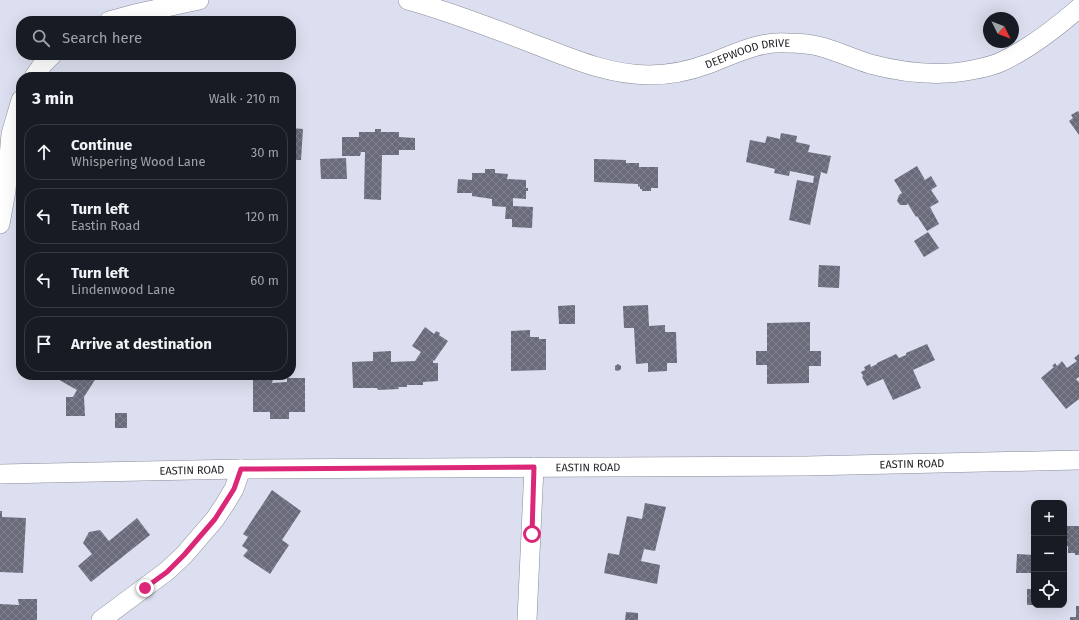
<!DOCTYPE html>
<meta charset="utf-8">
<style>
:root{--surface:#171b24;--page:#20242c;--text:#f1f3f6;--muted:#9ea1a6;--line:#363941}
body{margin:0;font-family:"Fira Sans",sans-serif;background:var(--page);color:var(--text)}
.controls{position:absolute;right:12px;bottom:12px;display:grid;overflow:hidden;border-radius:8px;box-shadow:0 4px 16px #0002}
.controls button{width:36px;height:36px;display:grid;place-items:center;padding:0;border:0;border-bottom:1px solid var(--line);background:var(--surface);color:var(--text);font:20px sans-serif}
.compass{position:absolute;left:983px;top:12px;width:36px;height:36px;border-radius:50%;background:var(--surface);box-shadow:0 4px 16px #0002;rotate:132deg}
.stop{position:absolute;width:12px;height:12px;margin:-9px;border:3px solid #db2777;border-radius:50%;background:#fff}
.stop.end{background:#db2777;border-color:#fff;box-shadow:0 1px 4px #0008}
.list{margin:0;padding:0;list-style:none}
h2{display:flex;justify-content:space-between;align-items:center;height:52px;margin:0;padding:0 16px;font-size:17px}
h2 small{font-size:13px;font-weight:400;color:var(--muted)}
.list li{display:grid;grid-template-columns:26px 1fr auto;gap:12px;align-items:center;box-sizing:border-box;height:56px;margin:0 8px 8px;padding:0 8px;border:1px solid var(--line);border-radius:16px}
.list b{display:block;font-size:15px;white-space:nowrap}
.list p{margin:0;font-size:13px;white-space:nowrap;color:var(--muted)}
.list em{font-size:13px;font-style:normal;color:var(--muted)}
.icon{flex:none;width:22px;height:22px;fill:none;stroke:currentColor;stroke-width:2;stroke-linecap:round;stroke-linejoin:round}
.map{position:relative;flex:none;width:1079px;height:620px;overflow:hidden}
.search{position:absolute;background:var(--surface);box-shadow:0 4px 16px #0002;left:16px;top:16px;width:280px;height:44px;display:flex;align-items:center;gap:10px;box-sizing:border-box;padding:0 14px;border-radius:16px;color:var(--muted);font-size:15px}
.panel{position:absolute;background:var(--surface);box-shadow:0 4px 16px #0002;left:16px;top:72px;width:280px;height:308px;border-radius:16px}
.map>svg:first-child{display:block}
.building{fill:url(#building-cross-hatch)}
.lines{fill:none;stroke-linecap:round;stroke-linejoin:round}
.minor-casing{stroke:#888a99;stroke-width:20}
.minor{stroke:#fff;stroke-width:19}
.route{stroke:#db2777;stroke-width:5}
.labels{text-anchor:middle;stroke-width:3;stroke-linejoin:round;paint-order:stroke}
.street-label{font-size:11px;fill:#1d1d23;stroke:#e9ecfd}
</style>
<div class="map">
<svg width="1079" height="620" viewBox="0 0 1079 620">
<defs>
<pattern id="building-cross-hatch" width="8" height="8" patternUnits="userSpaceOnUse"><rect width="8" height="8" fill="#696b7a"/><path d="M0 0l8 8M0 8l8-8" fill="none" stroke="#82838e"/></pattern>
</defs>
<rect width="100%" height="100%" fill="#dcdfef"/>
<path class="building" d="M1078 111 1079 113V135L1069 121 1073 118 1071 115Z
M291 128 303 129 301 160H291Z
M375 129H381V132H399V137L415 138V150H399V155H382L381 200 364 199 365 152H361L360 156H342V137H359V132H375Z
M781 133 797 136 796 142 810 145 808 152 831 156 827 174 821 172 810 225 789 220 797 180 813 183 814 176 790 171 789 176 774 173 775 169 746 162 750 140 765 143 767 136 780 139Z
M346 158 347 179H321L320 159Z
M594 159 626 160V163H639V167H658V188H651V191H642V189H640V186L638 187V184L594 182Z
M917 166 925 180 931 176 937 186 931 190 939 202 930 207 939 224 927 231 917 216 916 217 908 204 906 205H900L897 201 899 195 902 193 894 180Z
M485 169H495V173L508 174 507 179 526 180V188H528V191H526V199L513 198V206L533 207 532 228 512 227V219H505L506 207 492 206V199L472 196V193H457L458 179 472 180V173H485Z
M928 232 939 248 924 257 914 241Z
M819 265 840 266 839 288 818 287Z
M575 305V324H559L558 306Z
M648 305 649 326 665 325V332H676L677 363H667V371L648 372V363L636 364 634 328H624L623 306Z
M810 322V351H821V366H809V383L767 384V365H756V351H767V323Z
M425 327 434 334 436 331 440 333 439 335 448 341 434 361 433 360V363H438V381L423 382V385H407V387H398L399 389 378 390 377 388H353L352 362 373 361V352L391 351V362L415 361 421 352 412 346Z
M530 330V337H539V339H546V370L511 371V331Z
M927 344 935 360 913 370 921 388 893 400 883 379 867 386 862 377 863 376 861 372 865 370 864 367 870 364 871 367 877 364V363L896 354 899 358 906 355V353Z
M1079 354V377L1076 379 1079 382V399L1066 409 1041 378 1054 367 1052 366 1055 363 1057 366 1062 361 1067 368 1077 361 1074 358Z
M618 364 621 366V369L618 371 615 370V366Z
M56 375H98L84 397 85 416H66V397H73L77 390 54 377Z
M287 378H305V412H289V419H270V412H253V379H273L272 383 287 382Z
M115 413H127V428H115Z
M272 490 301 511 282 540 289 545 270 574 243 556 248 550 242 546 248 537 243 534Z
M645 503 666 507 655 551 644 549 641 561 660 565 657 584 604 573 608 553 619 555 627 516 642 519Z
M0 511H2V517L26 518 23 573 0 572Z
M137 518 150 535 91 582 78 566 92 554 83 543 89 532 100 530 109 541Z
M1064 526H1079V555H1075V553H1068V546H1064Z
M1017 554 1034 555V573H1016Z
M1027 589H1034V605H1027Z
M18 599H37V620H0V604L19 605Z
M1076 606H1079V620H1070V617H1076Z
M626 612 638 613V620H625Z"/>
<g class="lines">
<g class="minor-casing">
<g id="minor">
<path id="s1" d="M408 0C448 11 487 26 526 41 566 56 606 75 649 75 670 75 689 71 708 64 735 54 758 41 787 43 799 43 811 44 822 47 839 52 854 59 870 64 904 73 937 77 972 70 983 68 993 66 1003 61 1030 48 1056 28 1079 8"/>
<path d="M109 21 139 13 199 0"/>
<path d="M34 77 43 64 52 55"/>
<path d="M0 224 6 191 11 134 21 100"/>
<path id="s2" d="M0 474 241 469 806 466 1079 460"/>
<path d="M101 620 167 571 184 555 215 519 225 504 234 489 241 469"/>
<path d="M527 620 534 467"/>
</g>
</g>
<use href="#minor" class="minor"/>
</g>
<g class="lines">
<path class="route" d="M145 588 167 572 184 555 215 519 234 489 241 469 534 467 532 534"/>
</g>
<g class="labels">
<g class="street-label">
<text dy="4" stroke="none"><textPath href="#s1" startOffset="355">DEEPWOOD DRIVE</textPath></text>
<text dy="4" stroke="none"><textPath href="#s2" startOffset="912">EASTIN ROAD</textPath></text>
<text dy="4" stroke="none"><textPath href="#s2" startOffset="588">EASTIN ROAD</textPath></text>
<text dy="4" stroke="none"><textPath href="#s2" startOffset="192">EASTIN ROAD</textPath></text>
</g>
</g>
</svg>
<div class="controls">
<button>+</button>
<button>−</button>
<button><svg class="icon" aria-label="locate" viewBox="0 0 24 24"><circle cx="12" cy="12" r="6"/><path d="M12 2v4M12 18v4M2 12h4M18 12h4"/></svg></button>
</div>
<svg class="compass" viewBox="-18 -18 36 36"><path d="M0-13l5 13h-10z" fill="#e53935"/><path d="M0 13l5-13h-10z" fill="#9ea1a6"/></svg>
<div class="stop" style="left:532px;top:534px"></div>
<div class="stop end" style="left:145px;top:588px"></div>
<div class="search"><svg class="icon" aria-label="search" viewBox="0 0 24 24"><circle cx="10" cy="10" r="6"/><path d="M15 15l6 6"/></svg>Search here</div>
<section class="panel">
<h2>3 min<small>Walk · 210 m</small></h2>
<ul class="list">
<li><svg class="icon" aria-label="ahead" viewBox="0 0 24 24"><path d="M12 20V5M6 11l6-6 6 6"/></svg><div><b>Continue</b><p>Whispering Wood Lane</p></div><em>30 m</em></li>
<li><svg class="icon" aria-label="left" viewBox="0 0 24 24"><path d="M17 20v-9H6M10 6l-5 5 5 5"/></svg><div><b>Turn left</b><p>Eastin Road</p></div><em>120 m</em></li>
<li><svg class="icon" aria-label="left" viewBox="0 0 24 24"><path d="M17 20v-9H6M10 6l-5 5 5 5"/></svg><div><b>Turn left</b><p>Lindenwood Lane</p></div><em>60 m</em></li>
<li><svg class="icon" aria-label="arrive" viewBox="0 0 24 24"><path d="M6 21V4h12l-3 4 3 4H6"/></svg><div><b>Arrive at destination</b></div></li>
</ul>
</section>
</div>
